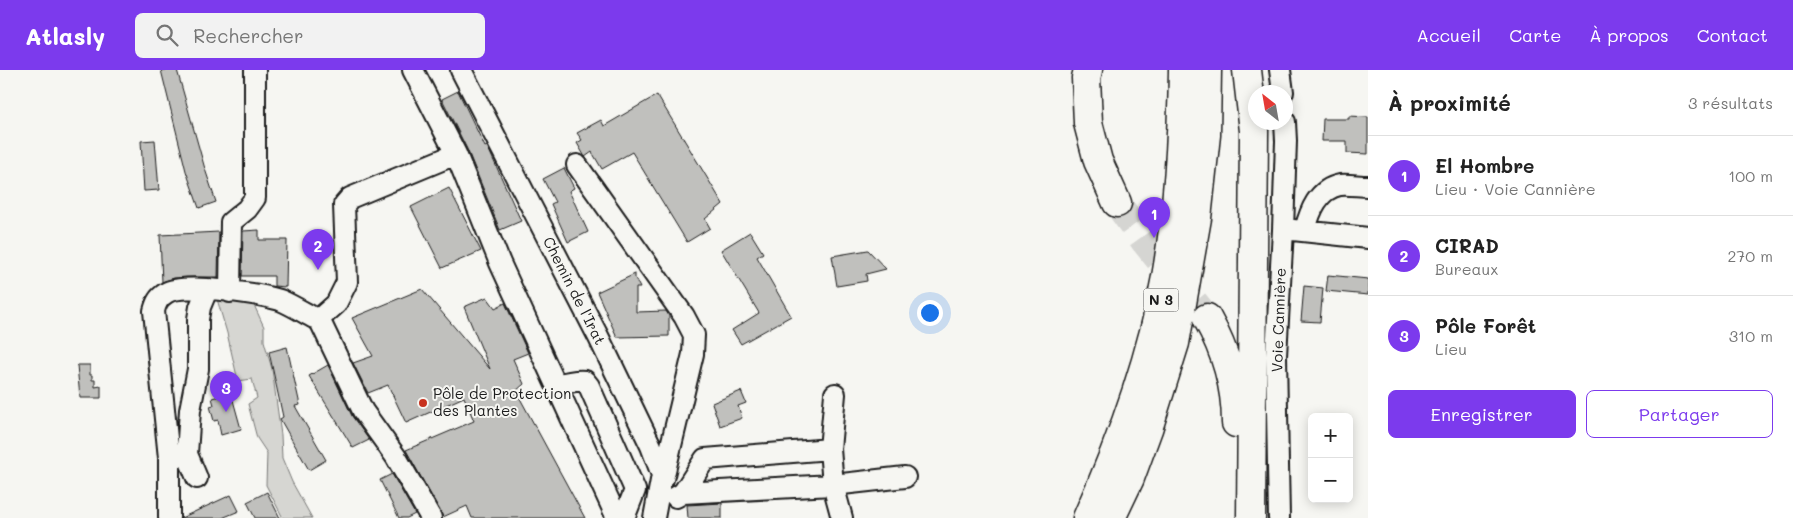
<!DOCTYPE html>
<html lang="fr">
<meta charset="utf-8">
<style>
:root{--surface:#fff;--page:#f2f2f2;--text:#222;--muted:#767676;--line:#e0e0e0;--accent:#7c3aed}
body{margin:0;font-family:Mali,sans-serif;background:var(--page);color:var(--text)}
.controls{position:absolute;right:15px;bottom:15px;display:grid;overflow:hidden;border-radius:8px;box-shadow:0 2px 12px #0003}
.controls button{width:45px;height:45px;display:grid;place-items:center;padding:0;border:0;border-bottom:1px solid var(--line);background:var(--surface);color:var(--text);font:25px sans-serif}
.compass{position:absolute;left:1248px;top:15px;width:45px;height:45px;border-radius:50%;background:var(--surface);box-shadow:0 2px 12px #0003;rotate:329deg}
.you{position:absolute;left:929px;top:242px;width:18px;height:18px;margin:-12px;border:4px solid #fff;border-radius:50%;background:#1a73e8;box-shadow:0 0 0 8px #1a73e833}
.badge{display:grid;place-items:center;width:32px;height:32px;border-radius:50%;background:var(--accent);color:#fff;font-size:16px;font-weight:700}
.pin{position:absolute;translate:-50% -41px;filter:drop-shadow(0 1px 2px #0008)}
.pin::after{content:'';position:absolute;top:26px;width:18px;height:15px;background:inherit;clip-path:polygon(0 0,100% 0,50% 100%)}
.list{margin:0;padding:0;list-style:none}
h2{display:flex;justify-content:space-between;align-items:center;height:65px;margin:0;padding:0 20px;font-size:21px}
h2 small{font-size:16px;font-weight:400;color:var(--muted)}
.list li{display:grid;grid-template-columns:32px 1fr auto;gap:15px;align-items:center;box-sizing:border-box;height:80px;padding:0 20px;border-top:1px solid var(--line)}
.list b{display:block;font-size:19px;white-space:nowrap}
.list p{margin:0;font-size:16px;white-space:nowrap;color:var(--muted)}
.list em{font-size:16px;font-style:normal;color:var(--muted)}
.actions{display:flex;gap:10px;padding:15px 20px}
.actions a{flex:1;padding:11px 0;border:1px solid var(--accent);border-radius:8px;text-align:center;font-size:18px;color:var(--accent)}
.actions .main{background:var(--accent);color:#fff}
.icon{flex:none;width:28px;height:28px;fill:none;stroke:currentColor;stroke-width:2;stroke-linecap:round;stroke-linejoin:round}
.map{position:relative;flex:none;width:1368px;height:448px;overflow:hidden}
header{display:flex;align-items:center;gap:30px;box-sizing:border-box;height:70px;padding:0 25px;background:var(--accent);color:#fff}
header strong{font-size:24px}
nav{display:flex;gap:28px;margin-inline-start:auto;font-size:18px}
.search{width:350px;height:45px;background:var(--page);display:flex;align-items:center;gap:12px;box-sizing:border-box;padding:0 18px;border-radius:8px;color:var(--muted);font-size:19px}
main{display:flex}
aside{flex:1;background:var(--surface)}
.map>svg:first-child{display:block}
.green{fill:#d6d6d2;stroke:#797977}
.building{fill:#c0c0bd;stroke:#1c1c1c}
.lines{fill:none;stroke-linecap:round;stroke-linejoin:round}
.highway-tunnel{stroke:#d5d5d2;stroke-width:28;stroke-dasharray:28 14;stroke-linecap:butt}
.minor-casing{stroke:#1c1c1c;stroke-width:24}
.highway-casing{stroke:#1c1c1c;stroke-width:31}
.minor{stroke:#f6f6f2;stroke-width:20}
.highway{stroke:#f6f6f2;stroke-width:28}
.poi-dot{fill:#c8321e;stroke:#f6f6f2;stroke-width:2}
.labels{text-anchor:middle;stroke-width:4;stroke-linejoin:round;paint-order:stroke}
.shield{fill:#f6f6f2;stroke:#5d5d5c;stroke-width:1}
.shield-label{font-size:14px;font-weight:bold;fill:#1c1c1c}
.street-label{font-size:15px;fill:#1c1c1c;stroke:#f6f6f2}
.poi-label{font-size:15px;fill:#1c1c1c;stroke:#f6f6f2;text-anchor:start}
</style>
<header>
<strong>Atlasly</strong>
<div class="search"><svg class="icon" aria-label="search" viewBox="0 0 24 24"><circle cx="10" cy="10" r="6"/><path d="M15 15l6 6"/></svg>Rechercher</div>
<nav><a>Accueil</a><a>Carte</a><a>À propos</a><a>Contact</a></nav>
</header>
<main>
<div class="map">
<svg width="1368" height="448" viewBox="0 0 1368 448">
<rect width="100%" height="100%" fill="#f6f6f2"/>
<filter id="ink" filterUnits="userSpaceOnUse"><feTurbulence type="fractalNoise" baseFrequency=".02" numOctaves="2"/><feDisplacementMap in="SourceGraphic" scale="10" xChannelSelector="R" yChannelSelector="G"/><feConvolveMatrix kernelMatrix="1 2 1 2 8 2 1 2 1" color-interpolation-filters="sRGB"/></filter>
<g filter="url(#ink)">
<path class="green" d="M217 229 254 235 264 257V271L272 299 281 365 282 388 292 412 312 448H283L266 415 267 383 257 368 248 334 257 328 252 309 238 311 227 263Z"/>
<path class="building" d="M161 0H177L205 99 216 132 199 138 186 101Z
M458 21 485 77 487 76 488 78 521 151 500 160 467 79 442 29Z
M657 25 723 134 705 149 710 158 687 172 632 82 602 99 592 82 585 87 577 73 582 70 577 63 601 50 604 56Z
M1349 46 1368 47V84L1347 83V71H1322L1323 49H1349Z
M155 70 159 120 144 121 141 71Z
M564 98 574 118 569 121 588 162 568 172 551 134 555 132 543 109Z
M449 118 481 181 442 198 411 137Z
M259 160V170H287L286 217 274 216V206H242L243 161Z
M219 162 218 207H187L174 208 162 212 160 165Z
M750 162 763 183 757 187 791 246 741 274 732 260 759 243 721 180Z
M868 180 886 199 866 204 867 211 837 216 832 186Z
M635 204V208L640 218H636V242L666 241 669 246V266L617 267 597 222Z
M1328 205 1368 209V225L1326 221Z
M1304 216 1323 218 1320 252 1301 251Z
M422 219 490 299 464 237 487 227 495 238 505 233 528 283 513 289 524 314 516 321 585 448H472L467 436 443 447 406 380 474 351 464 327 406 353 388 315 368 323 353 293 373 286 352 248Z
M287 277 300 335 295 336 326 390 309 400 280 349 283 347 269 282Z
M77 295H90V305H92V310H95V317L101 316V328H80Z
M328 295 352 346 369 370 353 378 309 306Z
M741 321 746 333 738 336 742 348 720 356 712 333Z
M231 323 241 359 221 365 218 350 214 351 210 336 214 335 212 328Z
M392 404 415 444 407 448H399L380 410Z
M267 422 280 448H255L247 432Z
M231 425 239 441 222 448H181Z
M722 433V448H688L687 435Z"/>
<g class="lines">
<path class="highway-tunnel" d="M1117 133 1145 172 1207 248"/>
<g class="minor-casing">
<path id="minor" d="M413 0 456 84 500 193 617 448
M461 0 599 268 651 376 662 405 654 448
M1280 0 1283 22
M577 95 684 246 694 265 693 284 663 409
M1293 160 1368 168
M1305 160C1310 141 1318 119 1340 115 1348 114 1359 116 1368 116
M230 222 231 152 247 139 255 128V0
M319 249 336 234 347 212 344 135 350 128 456 84
M557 315C567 312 575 310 585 311L589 316 635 420 624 448
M835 324 830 379 833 415 842 448
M187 384 190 340 198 299V249L200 237 207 220
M174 387 187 384 197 408
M683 423 833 415 905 407
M676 427 683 423 705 389 830 379
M169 448V388L154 241C156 233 158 228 166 223 183 212 260 224 280 230 292 235 303 242 314 248L319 249 363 341 396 387 431 448
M1279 448 1276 286 1283 160 1286 71 1285 52"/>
</g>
<g class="highway-casing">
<path id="highway" d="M1088 0 1086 8 1088 53 1098 91 1117 133
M1247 0 1254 61 1251 448
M1207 248C1225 280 1236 316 1236 353
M1087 448C1121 372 1151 290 1166 207 1178 139 1182 70 1183 0
M1111 448 1130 408 1148 359 1175 273 1197 148 1206 65 1207 0"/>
</g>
<use href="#minor" class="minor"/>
<use href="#highway" class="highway"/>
</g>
</g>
<circle class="poi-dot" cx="423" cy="333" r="5"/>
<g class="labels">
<rect class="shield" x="1143.5" y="218.5" width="35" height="23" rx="4"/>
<g class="shield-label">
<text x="1161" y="235">N 3</text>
</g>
<g class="street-label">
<text transform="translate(574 221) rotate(63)" y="5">Chemin de l'Irat</text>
<text transform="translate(1279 250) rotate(-88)" y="5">Voie Cannière</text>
</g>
<g class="poi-label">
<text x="433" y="329">Pôle de Protection<tspan x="433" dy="17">des Plantes</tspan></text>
</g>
</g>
</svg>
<div class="controls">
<button>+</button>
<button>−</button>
</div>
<svg class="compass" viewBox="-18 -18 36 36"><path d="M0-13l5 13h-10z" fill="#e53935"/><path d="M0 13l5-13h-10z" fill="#767676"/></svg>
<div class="you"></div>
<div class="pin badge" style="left:1154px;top:168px">1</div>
<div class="pin badge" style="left:318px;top:200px">2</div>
<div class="pin badge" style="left:226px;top:342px">3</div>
</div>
<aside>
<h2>À proximité<small>3 résultats</small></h2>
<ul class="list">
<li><span class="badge">1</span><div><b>El Hombre</b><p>Lieu · Voie Cannière</p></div><em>100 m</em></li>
<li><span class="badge">2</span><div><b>CIRAD</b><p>Bureaux</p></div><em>270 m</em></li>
<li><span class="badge">3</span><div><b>Pôle Forêt</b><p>Lieu</p></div><em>310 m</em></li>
</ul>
<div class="actions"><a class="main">Enregistrer</a><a>Partager</a></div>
</aside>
</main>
